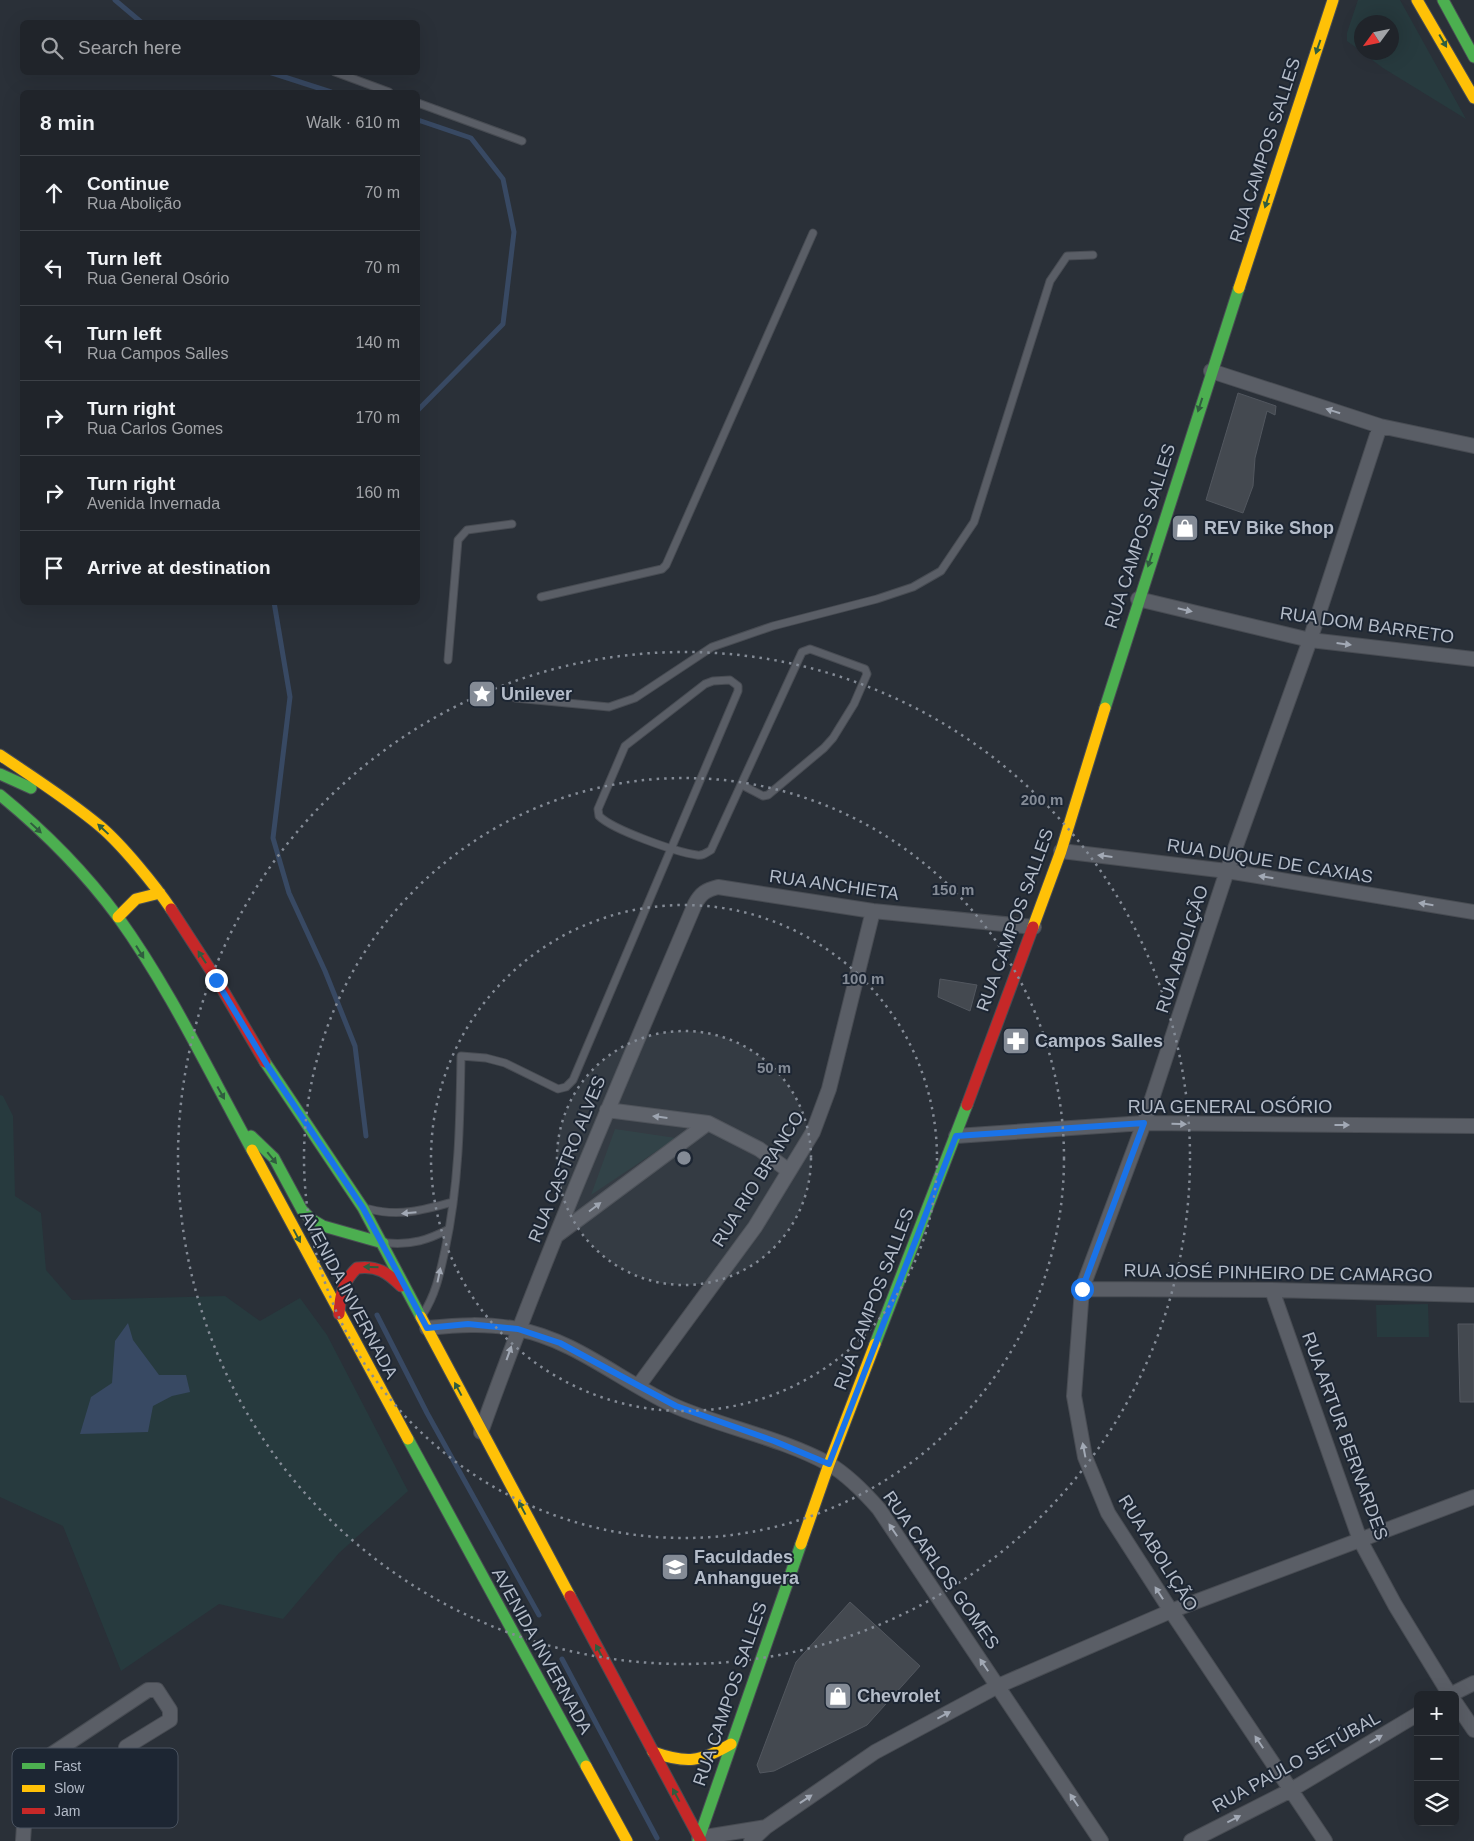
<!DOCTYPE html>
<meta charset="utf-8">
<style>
:root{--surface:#20242a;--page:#282c32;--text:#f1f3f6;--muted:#a2a4a8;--line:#3d4147}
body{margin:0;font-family:Arial,sans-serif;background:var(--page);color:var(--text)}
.controls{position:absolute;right:15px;bottom:15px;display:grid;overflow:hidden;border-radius:8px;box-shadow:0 5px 20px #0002}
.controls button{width:45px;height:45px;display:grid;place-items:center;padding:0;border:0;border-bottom:1px solid var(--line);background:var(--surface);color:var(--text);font:25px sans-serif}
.compass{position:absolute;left:1354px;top:15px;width:45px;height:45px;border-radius:50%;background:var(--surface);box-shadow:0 5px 20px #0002;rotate:237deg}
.stop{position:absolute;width:15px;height:15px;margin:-11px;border:4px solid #1a73e8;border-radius:50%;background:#fff}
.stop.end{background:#1a73e8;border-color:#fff;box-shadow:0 1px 5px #0008}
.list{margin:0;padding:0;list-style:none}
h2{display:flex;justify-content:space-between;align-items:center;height:65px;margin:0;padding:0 20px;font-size:21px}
h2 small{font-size:16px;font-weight:400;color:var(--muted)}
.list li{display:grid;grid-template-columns:32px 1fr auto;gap:15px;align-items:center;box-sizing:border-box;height:75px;padding:0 20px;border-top:1px solid var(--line)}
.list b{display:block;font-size:19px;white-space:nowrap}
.list p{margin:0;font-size:16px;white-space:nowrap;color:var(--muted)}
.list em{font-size:16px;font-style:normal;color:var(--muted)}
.icon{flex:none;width:28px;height:28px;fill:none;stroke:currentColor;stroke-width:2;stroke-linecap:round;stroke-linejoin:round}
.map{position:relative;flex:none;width:1474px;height:1841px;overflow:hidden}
.search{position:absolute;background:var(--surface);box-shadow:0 5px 20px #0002;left:20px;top:20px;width:400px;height:55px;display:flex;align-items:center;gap:12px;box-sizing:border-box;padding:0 18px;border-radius:8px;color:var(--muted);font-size:19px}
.panel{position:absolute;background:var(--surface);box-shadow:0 5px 20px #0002;left:20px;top:90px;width:400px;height:515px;border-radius:8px}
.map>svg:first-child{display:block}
.green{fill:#273a3e}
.water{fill:#384963}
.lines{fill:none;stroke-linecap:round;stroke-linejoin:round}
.stream{stroke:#384963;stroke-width:5}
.building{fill:#444950;stroke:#52575f}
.lane-casing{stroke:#484c53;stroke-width:9}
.street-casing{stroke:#484c53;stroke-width:16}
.fast-casing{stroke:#484c53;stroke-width:13}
.slow-casing{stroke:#484c53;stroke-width:13}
.jam-casing{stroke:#484c53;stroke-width:13}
.lane{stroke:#5a5e66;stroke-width:7}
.street{stroke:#5a5e66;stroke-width:14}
.fast{stroke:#4caf50;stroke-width:11}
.slow{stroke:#ffc107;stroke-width:11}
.jam{stroke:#c62828;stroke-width:11}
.oneway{fill:#305d3f}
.oneway2{fill:#a2a9b5}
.route{stroke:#1a73e8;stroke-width:6}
.ring{fill:none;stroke:#848b96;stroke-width:2.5;stroke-dasharray:2.5 5}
.labels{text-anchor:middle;stroke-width:4;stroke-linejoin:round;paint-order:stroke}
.street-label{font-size:18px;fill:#b4bcc9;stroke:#1d2633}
.poi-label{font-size:18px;font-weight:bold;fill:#b4bcc9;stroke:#1d2633;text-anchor:start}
.key{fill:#1d2633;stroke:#4a5360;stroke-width:1}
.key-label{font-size:14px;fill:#b4bcc9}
.centre{fill:#848b96;stroke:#1d2633;stroke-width:2.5}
.ring-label{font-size:15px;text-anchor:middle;font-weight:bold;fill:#848b96;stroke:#1d2633;stroke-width:4;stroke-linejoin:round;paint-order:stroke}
</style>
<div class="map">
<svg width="1474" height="1841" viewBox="0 0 1474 1841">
<rect width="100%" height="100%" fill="#2a3038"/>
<path class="green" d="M1358 0H1400L1466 119 1383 68 1363 53 1392 52V22H1362L1361 51 1347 41V33Z
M0 1095 3 1096 13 1116 15 1196 41 1213 46 1270 72 1300 225 1296 260 1321 300 1298 327 1335 408 1491 339 1553 283 1619 219 1604 121 1671 63 1526 0 1497Z
M615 1129 676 1138 591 1195Z
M1428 1304 1429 1337H1377L1376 1305Z"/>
<path class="water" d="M128 1323 133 1340 159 1375H186L190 1392 172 1396 153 1406 148 1432 80 1434 91 1397 112 1383 115 1341Z"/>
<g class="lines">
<path class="stream" d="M115 0 141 22
M269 72 331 92
M418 120 471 138 503 179 514 232 503 324 418 410
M274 602 290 697 273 838 289 893 325 971 355 1046 366 1136
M377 1315 427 1413 539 1615
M562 1659 657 1838"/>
</g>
<path class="building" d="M1238 393 1276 406 1275 415 1267 411 1255 458 1253 486 1243 513 1206 500Z
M940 979 977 985 970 1011 938 997Z
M1458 1324H1474V1402H1460Z
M850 1602 920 1666 867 1725 774 1771 760 1773 757 1765 796 1662Z"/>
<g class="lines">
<g class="lane-casing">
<path id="lane" d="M335 72 389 92
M418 103 522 141
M541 597 662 569 666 565 813 233
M448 660 458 540 467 530 512 524
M515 698 609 707 635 698 712 647 773 626 877 599 913 587 941 571 974 522 1050 281 1067 256 1093 255
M369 1209C399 1217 424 1210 453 1202
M388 1243C412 1245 428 1240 449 1229
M423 1314C436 1294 440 1273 445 1250 459 1186 460 1122 461 1056L486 1058 505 1063 558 1089 566 1087 573 1080 738 691V686L730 680 713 681 705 684 625 746 598 809 599 816C613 830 676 852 697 855 703 856 706 853 711 850L802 652 810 649 865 669 867 674 854 704 833 738 824 748 768 795 763 796 742 785"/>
</g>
<g class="street-casing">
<path id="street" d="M1211 371 1380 426 1474 446
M1138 599 1310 640 1474 659
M1061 851 1227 871 1474 912
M607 1110 708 1123 759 1149 789 1171
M956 1136 1144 1123 1474 1126
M556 1236 708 1123
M1082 1289 1272 1290 1474 1295
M1272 1290 1360 1540 1395 1605 1450 1695
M427 1328C457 1325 487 1323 517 1329 576 1340 623 1383 677 1407 726 1428 781 1438 829 1464 849 1476 865 1493 879 1509L1101 1841
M639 1385 755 1227 813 1132 829 1089 873 911
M481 1432C545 1253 621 1079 695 904 701 893 706 890 718 887L873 911 1034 927
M1450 1695 1474 1683
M1455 1702 1474 1730
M699 1838 766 1827
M23 1841 27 1780 37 1764 148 1690H157L170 1710V1720L126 1747
M751 1841 766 1827 875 1752 998 1686 1171 1611 1474 1497
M1191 1841 1291 1790 1418 1714
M1325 1841 1171 1611 1108 1513 1085 1457 1074 1396 1082 1289 1144 1123 1227 871 1310 640 1380 426"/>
</g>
<g class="fast-casing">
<path id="fast" d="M1443 0 1474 57
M1105 708 1239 288
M0 774 31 788
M0 795C44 831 84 871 118 917 170 989 209 1072 252 1150
M265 1062 363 1208 421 1317
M251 1136 274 1158 302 1210 311 1219 323 1226 383 1243
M875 1344 967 1105
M408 1439 586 1766
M698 1841 801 1544"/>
</g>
<g class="slow-casing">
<path id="slow" d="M1417 0 1474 98
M1239 288 1333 0
M0 755C34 778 69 800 101 827 122 845 155 885 171 909
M118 917 136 899 160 893
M1033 927 1061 851 1105 708
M252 1150 408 1439
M421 1317 570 1596
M801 1544 829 1464 875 1344
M653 1752C687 1764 700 1762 731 1744
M586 1766 627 1841"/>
</g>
<g class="jam-casing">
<path id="jam" d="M171 909 217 980 265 1062
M967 1105 1033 927
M339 1314C340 1296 343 1281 357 1268 377 1265 388 1273 401 1286
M570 1596 701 1841"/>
</g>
<use href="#lane" class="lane"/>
<use href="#street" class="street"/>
<use href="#fast" class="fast"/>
<use href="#slow" class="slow"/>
<use href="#jam" class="jam"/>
</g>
<defs><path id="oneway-solid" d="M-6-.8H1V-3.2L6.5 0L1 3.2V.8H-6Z" transform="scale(1.25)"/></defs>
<g class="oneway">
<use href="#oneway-solid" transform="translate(1443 41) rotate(60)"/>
<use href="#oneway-solid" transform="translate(1318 47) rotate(109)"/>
<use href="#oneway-solid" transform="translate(1267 201) rotate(108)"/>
<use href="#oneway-solid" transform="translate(1200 405) rotate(108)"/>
<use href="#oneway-solid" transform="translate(1150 560) rotate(108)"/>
<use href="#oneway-solid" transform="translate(36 828) rotate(43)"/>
<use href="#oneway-solid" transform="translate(103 829) rotate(-137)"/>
<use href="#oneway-solid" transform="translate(140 952) rotate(58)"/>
<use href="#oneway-solid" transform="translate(202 957) rotate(-123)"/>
<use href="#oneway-solid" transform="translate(221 1093) rotate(61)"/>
<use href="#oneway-solid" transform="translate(272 1158) rotate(51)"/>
<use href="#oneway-solid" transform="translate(297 1236) rotate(62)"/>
<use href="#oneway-solid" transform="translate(371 1267) rotate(-179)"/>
<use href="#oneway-solid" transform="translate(458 1389) rotate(-118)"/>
<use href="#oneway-solid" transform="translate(522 1508) rotate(-118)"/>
<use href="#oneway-solid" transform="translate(599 1651) rotate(-118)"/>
<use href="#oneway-solid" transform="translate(676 1795) rotate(-118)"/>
</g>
<g class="oneway2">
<use href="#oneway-solid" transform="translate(1333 411) rotate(-162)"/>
<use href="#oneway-solid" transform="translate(1185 610) rotate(13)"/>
<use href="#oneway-solid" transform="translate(1344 644) rotate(7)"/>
<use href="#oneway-solid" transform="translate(1105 856) rotate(-173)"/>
<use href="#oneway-solid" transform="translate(1266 877) rotate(-171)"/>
<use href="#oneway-solid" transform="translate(1426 904) rotate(-171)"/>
<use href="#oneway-solid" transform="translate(660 1117) rotate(-173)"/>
<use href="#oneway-solid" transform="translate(1179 1124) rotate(1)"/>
<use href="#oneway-solid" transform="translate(1342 1125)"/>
<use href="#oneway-solid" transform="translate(595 1207) rotate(-37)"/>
<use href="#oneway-solid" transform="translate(409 1213) rotate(175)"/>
<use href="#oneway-solid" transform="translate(439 1275) rotate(-78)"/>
<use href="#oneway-solid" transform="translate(509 1353) rotate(-70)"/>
<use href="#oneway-solid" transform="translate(1084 1450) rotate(-101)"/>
<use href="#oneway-solid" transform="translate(893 1530) rotate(-124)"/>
<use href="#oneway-solid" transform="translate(1159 1593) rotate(-123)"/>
<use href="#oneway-solid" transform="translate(984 1665) rotate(-124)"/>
<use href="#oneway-solid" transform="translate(944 1715) rotate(-28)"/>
<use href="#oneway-solid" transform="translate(1376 1739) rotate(-31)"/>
<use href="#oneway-solid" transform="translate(1259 1742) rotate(-124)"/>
<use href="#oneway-solid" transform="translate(806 1799) rotate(-34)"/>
<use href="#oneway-solid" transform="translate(1074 1800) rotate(-124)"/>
<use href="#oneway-solid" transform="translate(1234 1819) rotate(-27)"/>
</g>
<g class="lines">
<path class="route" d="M216 980 267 1065 363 1208 427 1328 468 1324 518 1329 560 1343 676 1406 774 1441 829 1464 956 1136 1144 1123 1082 1289"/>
</g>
<circle cx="684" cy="1158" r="127" fill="#848b96" fill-opacity=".12"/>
<g class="ring">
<circle cx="684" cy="1158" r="127"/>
<circle cx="684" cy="1158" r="253"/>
<circle cx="684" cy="1158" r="380"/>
<circle cx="684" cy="1158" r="506"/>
</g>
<defs>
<g id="shop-square" transform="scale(1.4375)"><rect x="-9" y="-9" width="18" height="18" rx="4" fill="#848b96" stroke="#1d2633"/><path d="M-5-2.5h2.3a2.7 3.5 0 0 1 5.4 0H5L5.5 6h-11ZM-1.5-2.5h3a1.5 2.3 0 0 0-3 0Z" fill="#fff"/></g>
<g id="sight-square" transform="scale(1.4375)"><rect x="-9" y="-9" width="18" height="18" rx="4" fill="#848b96" stroke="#1d2633"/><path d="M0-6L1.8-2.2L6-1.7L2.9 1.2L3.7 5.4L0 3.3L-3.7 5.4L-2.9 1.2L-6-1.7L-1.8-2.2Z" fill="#fff"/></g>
<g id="pharmacy-square" transform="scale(1.4375)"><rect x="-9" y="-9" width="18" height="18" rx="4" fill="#848b96" stroke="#1d2633"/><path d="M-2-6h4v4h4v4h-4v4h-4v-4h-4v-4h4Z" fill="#fff"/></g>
<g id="university-square" transform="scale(1.4375)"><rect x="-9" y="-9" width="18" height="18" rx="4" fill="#848b96" stroke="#1d2633"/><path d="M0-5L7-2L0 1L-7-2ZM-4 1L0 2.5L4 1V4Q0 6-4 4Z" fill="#fff"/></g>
</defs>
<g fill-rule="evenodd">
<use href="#shop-square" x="1185" y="528"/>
<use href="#sight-square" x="482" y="694"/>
<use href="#pharmacy-square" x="1016" y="1041"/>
<use href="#university-square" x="675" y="1567"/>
<use href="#shop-square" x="838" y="1696"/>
</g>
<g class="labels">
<g class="street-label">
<text transform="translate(1265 150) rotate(-72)" y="6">RUA CAMPOS SALLES</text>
<text transform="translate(1140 536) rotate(-72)" y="6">RUA CAMPOS SALLES</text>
<text transform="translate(1367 625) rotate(8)" y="6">RUA DOM BARRETO</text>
<text transform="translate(1270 861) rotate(9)" y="6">RUA DUQUE DE CAXIAS</text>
<text transform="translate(834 885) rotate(8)" y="6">RUA ANCHIETA</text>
<text transform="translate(1015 920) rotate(-70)" y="6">RUA CAMPOS SALLES</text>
<text transform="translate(1182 949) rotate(-72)" y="6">RUA ABOLIÇÃO</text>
<text x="1230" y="1113">RUA GENERAL OSÓRIO</text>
<text transform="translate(567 1159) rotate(-68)" y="6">RUA CASTRO ALVES</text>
<text transform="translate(758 1179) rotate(-58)" y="6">RUA RIO BRANCO</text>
<text transform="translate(1278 1273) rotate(1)" y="6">RUA JOSÉ PINHEIRO DE CAMARGO</text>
<text transform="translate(349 1295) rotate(62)" y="6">AVENIDA INVERNADA</text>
<text transform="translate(874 1299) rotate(-69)" y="6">RUA CAMPOS SALLES</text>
<text transform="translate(1345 1436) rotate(70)" y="6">RUA ARTUR BERNARDES</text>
<text transform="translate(1158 1553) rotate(58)" y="6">RUA ABOLIÇÃO</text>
<text transform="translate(941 1570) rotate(55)" y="6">RUA CARLOS GOMES</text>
<text transform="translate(542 1651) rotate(61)" y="6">AVENIDA INVERNADA</text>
<text transform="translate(730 1694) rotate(-71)" y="6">RUA CAMPOS SALLES</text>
<text transform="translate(1296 1762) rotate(-29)" y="6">RUA PAULO SETÚBAL</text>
</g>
<g class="poi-label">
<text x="1204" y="534">REV Bike Shop</text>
<text x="501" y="700">Unilever</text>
<text x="1035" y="1047">Campos Salles</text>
<text x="694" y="1563">Faculdades<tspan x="694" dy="21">Anhanguera</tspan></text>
<text x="857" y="1702">Chevrolet</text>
</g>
</g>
<rect x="12" y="1748" width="166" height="80" rx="8" class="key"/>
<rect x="22" y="1763" width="23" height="6" fill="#4caf50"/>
<rect x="22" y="1785" width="23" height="7" fill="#ffc107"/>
<rect x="22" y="1808" width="23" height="6" fill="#c62828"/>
<g class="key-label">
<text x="54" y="1771">Fast</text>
<text x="54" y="1793">Slow</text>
<text x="54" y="1816">Jam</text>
</g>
<circle cx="684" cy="1158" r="8" class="centre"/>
<g class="ring-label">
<text x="1042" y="805">200 m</text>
<text x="953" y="895">150 m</text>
<text x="863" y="984">100 m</text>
<text x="774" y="1073">50 m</text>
</g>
</svg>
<div class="controls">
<button>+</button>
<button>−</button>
<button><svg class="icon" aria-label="layers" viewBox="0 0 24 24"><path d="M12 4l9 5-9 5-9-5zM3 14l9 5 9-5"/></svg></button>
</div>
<svg class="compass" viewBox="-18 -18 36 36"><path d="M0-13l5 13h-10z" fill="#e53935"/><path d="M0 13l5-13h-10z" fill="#a2a4a8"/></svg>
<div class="stop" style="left:1082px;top:1289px"></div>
<div class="stop end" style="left:216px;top:980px"></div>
<div class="search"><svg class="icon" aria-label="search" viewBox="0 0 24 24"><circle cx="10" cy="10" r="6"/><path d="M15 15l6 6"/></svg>Search here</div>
<section class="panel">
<h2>8 min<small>Walk · 610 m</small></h2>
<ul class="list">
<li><svg class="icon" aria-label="ahead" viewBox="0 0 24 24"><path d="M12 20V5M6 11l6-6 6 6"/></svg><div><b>Continue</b><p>Rua Abolição</p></div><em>70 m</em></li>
<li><svg class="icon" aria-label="left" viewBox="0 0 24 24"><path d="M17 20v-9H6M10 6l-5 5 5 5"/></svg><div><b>Turn left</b><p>Rua General Osório</p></div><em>70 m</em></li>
<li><svg class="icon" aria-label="left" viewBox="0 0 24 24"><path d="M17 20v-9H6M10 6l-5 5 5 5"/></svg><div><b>Turn left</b><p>Rua Campos Salles</p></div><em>140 m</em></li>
<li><svg class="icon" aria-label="right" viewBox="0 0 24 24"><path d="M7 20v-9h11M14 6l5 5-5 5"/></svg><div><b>Turn right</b><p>Rua Carlos Gomes</p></div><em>170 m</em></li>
<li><svg class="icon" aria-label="right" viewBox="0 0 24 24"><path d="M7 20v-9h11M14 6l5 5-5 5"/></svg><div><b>Turn right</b><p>Avenida Invernada</p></div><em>160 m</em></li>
<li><svg class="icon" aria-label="arrive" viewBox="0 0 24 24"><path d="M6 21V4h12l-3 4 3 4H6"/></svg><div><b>Arrive at destination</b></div></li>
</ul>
</section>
</div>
